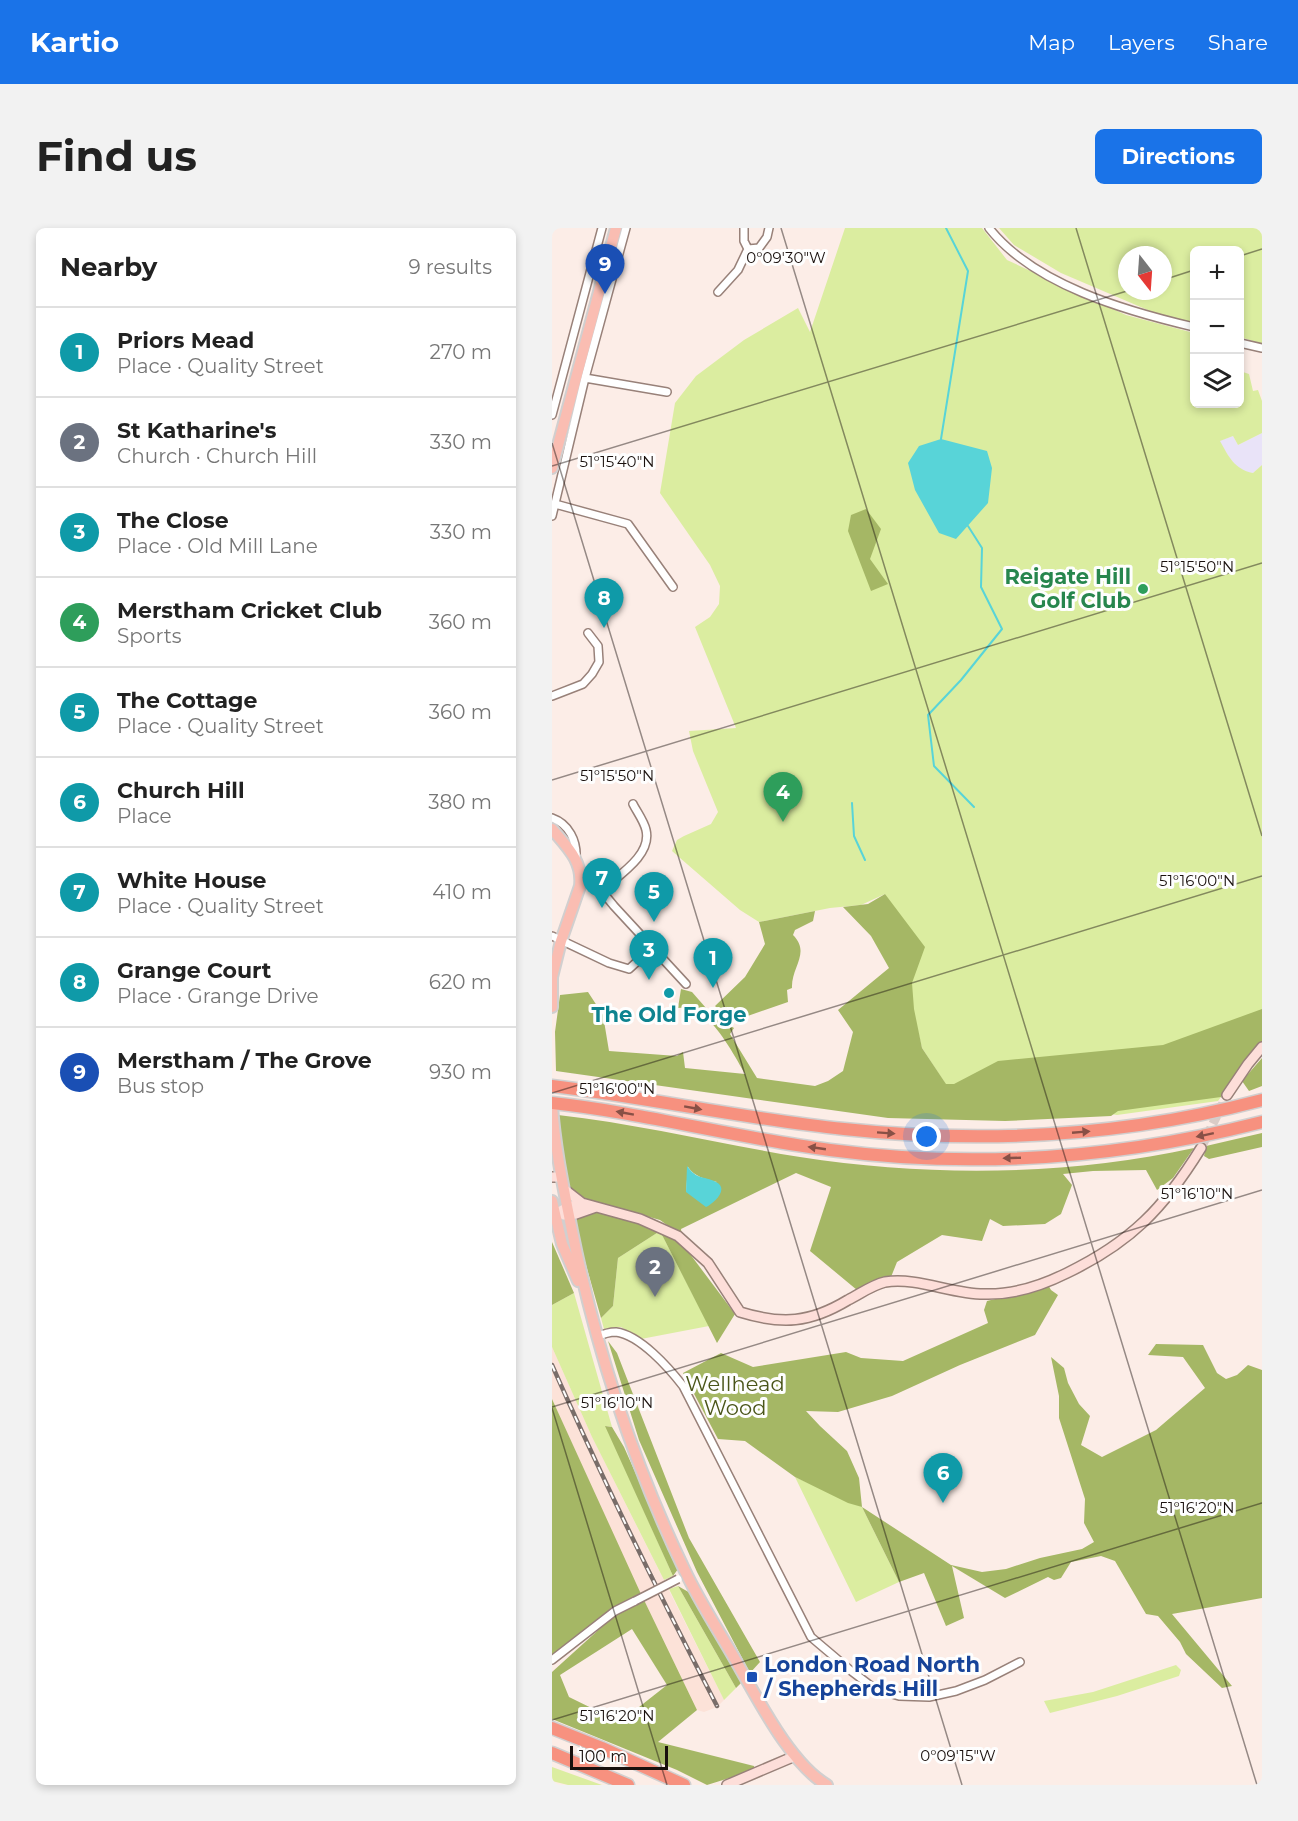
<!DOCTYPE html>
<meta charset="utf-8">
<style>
:root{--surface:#fff;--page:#f2f2f2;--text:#222;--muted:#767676;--line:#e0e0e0;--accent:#1a73e8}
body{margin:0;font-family:Montserrat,sans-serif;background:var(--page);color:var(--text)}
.controls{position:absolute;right:18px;top:18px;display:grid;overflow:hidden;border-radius:9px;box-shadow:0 3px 9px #0003}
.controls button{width:54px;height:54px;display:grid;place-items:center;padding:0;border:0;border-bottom:2px solid var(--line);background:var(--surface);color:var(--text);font:30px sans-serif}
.compass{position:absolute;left:566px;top:18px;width:54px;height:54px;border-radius:50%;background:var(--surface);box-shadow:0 3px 9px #0003;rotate:163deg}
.scale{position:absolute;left:18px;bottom:15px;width:98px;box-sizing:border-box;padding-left:6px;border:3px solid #19100d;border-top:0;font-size:16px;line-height:21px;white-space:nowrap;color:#19100d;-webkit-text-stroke:4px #fefefe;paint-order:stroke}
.you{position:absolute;left:375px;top:909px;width:21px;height:21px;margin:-15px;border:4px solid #fff;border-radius:50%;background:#1a73e8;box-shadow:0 0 0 9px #1a73e833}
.badge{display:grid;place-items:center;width:39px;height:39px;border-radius:50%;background:var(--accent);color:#fff;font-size:20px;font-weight:700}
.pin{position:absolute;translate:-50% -50px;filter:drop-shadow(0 2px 3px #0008)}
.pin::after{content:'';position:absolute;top:32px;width:21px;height:18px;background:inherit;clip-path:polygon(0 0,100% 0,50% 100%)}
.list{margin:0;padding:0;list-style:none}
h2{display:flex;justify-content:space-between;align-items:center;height:78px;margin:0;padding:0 24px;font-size:26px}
h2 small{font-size:20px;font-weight:400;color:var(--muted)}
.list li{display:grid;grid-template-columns:39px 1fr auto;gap:18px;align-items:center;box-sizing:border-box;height:90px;padding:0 24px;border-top:2px solid var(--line)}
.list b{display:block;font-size:22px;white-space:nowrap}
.list p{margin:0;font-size:20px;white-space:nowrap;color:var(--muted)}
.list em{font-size:20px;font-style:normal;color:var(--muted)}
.icon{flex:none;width:33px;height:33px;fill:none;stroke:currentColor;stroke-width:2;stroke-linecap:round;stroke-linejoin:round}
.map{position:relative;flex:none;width:710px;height:1557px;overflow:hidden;border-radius:9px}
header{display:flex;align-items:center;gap:36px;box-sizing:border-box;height:84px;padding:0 30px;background:var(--accent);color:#fff}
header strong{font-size:28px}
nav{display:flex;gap:33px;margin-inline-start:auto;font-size:21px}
.intro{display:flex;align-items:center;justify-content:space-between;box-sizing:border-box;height:144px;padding:0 36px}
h1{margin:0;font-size:42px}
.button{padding:15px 27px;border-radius:9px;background:var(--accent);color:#fff;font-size:21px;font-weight:700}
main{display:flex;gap:36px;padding:0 36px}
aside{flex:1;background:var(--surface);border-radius:9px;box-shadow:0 3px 9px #0003}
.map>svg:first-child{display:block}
.built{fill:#fce2d8}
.industrial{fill:#e9e3f8}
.green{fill:#dbeda0;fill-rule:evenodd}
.forest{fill:#a5b765;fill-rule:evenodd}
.water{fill:#58d4d8}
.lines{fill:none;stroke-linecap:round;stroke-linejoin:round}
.stream{stroke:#58d4d8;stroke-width:2}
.secondary-tunnel{stroke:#daccc6;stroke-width:9;stroke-dasharray:9 4.5;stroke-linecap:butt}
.street-casing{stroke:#988179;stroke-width:10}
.secondary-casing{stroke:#988179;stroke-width:12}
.primary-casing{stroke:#d1cfcf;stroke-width:14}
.highway-casing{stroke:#d1cfcf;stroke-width:15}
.street{stroke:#fff;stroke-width:7}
.secondary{stroke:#fdded9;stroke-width:9}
.primary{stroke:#fabdb2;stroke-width:10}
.highway{stroke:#f7917f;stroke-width:12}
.rail-casing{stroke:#796d69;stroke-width:4.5}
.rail{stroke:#fefefe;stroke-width:2;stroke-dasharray:7;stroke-linecap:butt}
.street-bridge-casing{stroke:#988179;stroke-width:10;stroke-linecap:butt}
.street-bridge{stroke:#fff;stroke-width:7}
.oneway{fill:#885046}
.ticks{fill:none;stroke:#19100d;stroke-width:1.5;stroke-opacity:0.45}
.leisure-dot{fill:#2e9e5b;stroke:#fefefe;stroke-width:2}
.culture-dot{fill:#0f9aa8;stroke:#fefefe;stroke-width:2}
.transit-dot{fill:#1a4fb4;stroke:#fefefe;stroke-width:2}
.labels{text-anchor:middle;stroke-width:6;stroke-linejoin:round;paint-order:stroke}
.leisure-label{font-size:21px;font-weight:bold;fill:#27864d;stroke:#fefefe;text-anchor:end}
.culture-label{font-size:21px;font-weight:bold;fill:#0d838f;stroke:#fefefe}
.park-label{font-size:21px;fill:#4a5519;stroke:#fefefe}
.transit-label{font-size:21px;font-weight:bold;fill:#164399;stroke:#fefefe;text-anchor:start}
.ticks-label{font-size:15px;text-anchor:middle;fill:#19100d;stroke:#fefefe;stroke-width:6;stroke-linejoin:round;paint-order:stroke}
</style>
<header>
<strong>Kartio</strong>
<nav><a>Map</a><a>Layers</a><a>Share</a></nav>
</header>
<div class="intro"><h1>Find us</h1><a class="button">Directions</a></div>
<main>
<aside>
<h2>Nearby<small>9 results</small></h2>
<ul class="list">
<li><span class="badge" style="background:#0f9aa8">1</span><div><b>Priors Mead</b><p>Place · Quality Street</p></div><em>270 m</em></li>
<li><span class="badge" style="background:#6b7280">2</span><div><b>St Katharine's</b><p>Church · Church Hill</p></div><em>330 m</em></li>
<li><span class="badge" style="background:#0f9aa8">3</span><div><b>The Close</b><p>Place · Old Mill Lane</p></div><em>330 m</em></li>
<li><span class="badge" style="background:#2e9e5b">4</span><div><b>Merstham Cricket Club</b><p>Sports</p></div><em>360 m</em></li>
<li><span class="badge" style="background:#0f9aa8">5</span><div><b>The Cottage</b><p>Place · Quality Street</p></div><em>360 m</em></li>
<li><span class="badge" style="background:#0f9aa8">6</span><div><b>Church Hill</b><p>Place</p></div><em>380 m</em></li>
<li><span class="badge" style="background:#0f9aa8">7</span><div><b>White House</b><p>Place · Quality Street</p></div><em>410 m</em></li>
<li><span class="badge" style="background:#0f9aa8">8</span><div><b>Grange Court</b><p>Place · Grange Drive</p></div><em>620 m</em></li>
<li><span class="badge" style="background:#1a4fb4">9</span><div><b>Merstham / The Grove</b><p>Bus stop</p></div><em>930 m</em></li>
</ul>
</aside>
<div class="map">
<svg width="710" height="1557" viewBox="0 0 710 1557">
<rect width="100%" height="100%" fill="#fcede7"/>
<path class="built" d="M0 1119 40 1209 172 1472 165 1479 152 1484 145 1482 81 1350 0 1171Z"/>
<path class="industrial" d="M710 205V237L701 245 689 243 679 232 667 213 681 208 686 217Z"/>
<path class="green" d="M293 0H430L455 32 574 87 642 105V176H688V143L697 146 701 163 706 162 710 173V205L686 217 681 208 668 213C677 229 682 241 701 245L710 237V813L666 873 565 887 387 858 393 855 370 820 333 666 309 677 278 680 207 694 188 682 120 623 125 612 132 608 159 596 166 584 141 523 137 503 184 500 143 399 158 389 167 376 168 358 158 337 108 265 123 175 144 148 192 112 246 80 258 104Z
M447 0H710V116L688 109V22H642V97L605 86 509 45 462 17ZM575 27H611V63H575Z
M108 1003 157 1098 89 1111 69 1099 52 1101 49 1090 61 1078 66 1030Z
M22 1065 60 1199 54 1198 121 1348 112 1352 40 1209 0 1119V1077Z
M243 1249 310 1279 347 1354 304 1374Z
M126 1358 184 1460 172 1472 117 1361Z
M624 1437 629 1442 627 1448 565 1468 498 1485 492 1473 541 1464Z
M0 1539 50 1557H16L0 1553Z"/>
<path class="forest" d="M314 281 329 301 318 331 336 356 319 363 296 303 299 287Z
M333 666 373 719 360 755 362 781 370 820 394 856H402L446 833 611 817 710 781V813L669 869 566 883 559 888 453 893 336 890 4 843 3 804 8 767 36 764 51 787 57 823 125 828 131 824 133 840 193 846C183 828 158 782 136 779 133 779 130 780 126 780L129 761 140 764 161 788 182 800 178 806 205 850 263 858 276 853 291 843 301 804 286 782 337 740 319 708 291 679 316 676Z
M263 683 261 693 243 702 241 707C259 725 239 739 240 760L235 762 236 774 187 791 177 792 163 778 193 749 213 716 207 694Z
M710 830V858L697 863 690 853Z
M6 887C87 896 167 916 248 929 378 949 513 948 642 920L621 950 605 962 594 942 541 943 511 946 520 957 509 986 493 996 451 998 438 991 430 1013 390 1007 345 1034 339 1049 305 1062 258 1023 279 959 244 945 129 1001 130 1008 108 992 34 971 15 959 8 918ZM136 939C143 949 153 951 165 954L134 964Z
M710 905V919L657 931 652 928 654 918Z
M46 984 105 998 132 1018 183 1086 165 1115 108 1003 66 1030 61 1078 49 1090 21 991Z
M0 1014 22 1065 0 1077Z
M495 1055 499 1062 506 1067 483 1107 408 1137 340 1168 286 1184 254 1183 268 1198 295 1223 307 1250 310 1279 399 1337 430 1344 454 1341 488 1330 530 1321 542 1314 532 1295 533 1271 507 1190V1168L499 1129 512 1140 516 1155 527 1176 538 1188 529 1217 550 1229 604 1202 653 1160 631 1129 596 1127 604 1116 651 1117 665 1145 674 1151 685 1147 696 1137 710 1142V1370L620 1386 680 1458 670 1460 634 1426 628 1414 606 1388 594 1386 563 1333 549 1328 519 1334 509 1350 502 1352 496 1349 453 1370 400 1338 412 1390 394 1398 372 1345 347 1354 310 1279 296 1275 243 1249 193 1213 166 1211 131 1145 169 1125 201 1139 294 1124 309 1130 351 1133 436 1095 432 1082 435 1073 481 1062Z
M56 1113 65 1125 137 1310 208 1434 198 1445 145 1344 87 1212Z
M0 1171 89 1366 60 1380 0 1433Z
M53 1198 60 1199 72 1219 126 1341 121 1348Z
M126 1358 140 1366 190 1454 184 1460Z
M92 1372 145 1482 106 1514 202 1538 203 1542 155 1557 125 1542 0 1491V1444L64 1386ZM80 1401 115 1457 68 1494 17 1469 8 1447Z"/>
<path class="water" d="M389 211 435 223 440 240 436 275 404 311 387 305 363 262 356 235 367 218Z
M135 938C146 953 151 947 164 954 178 961 161 976 154 979L134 964Z"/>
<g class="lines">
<path class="stream" d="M389 211 416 43 394 0
M416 298 430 320 429 359 450 401 409 452 376 487 382 538 422 579
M300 575 302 608 313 632"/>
<path class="secondary-tunnel" d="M649 920 675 867"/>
<g class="street-casing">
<path id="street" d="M192 0V13L196 21 207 20 215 9 217 0
M437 0C482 57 574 83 642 99
M166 64 186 42 196 21
M688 115 710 120
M33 150 115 164
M0 187 50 0
M3 276 76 296 121 359
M0 288 33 150 74 0
M0 468 31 456 40 446 47 434 46 418 36 405
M0 590C17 596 25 613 24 630
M29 648 39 650 62 678 134 756
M50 662C67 647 100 627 94 602 92 593 85 584 81 576
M0 708 57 735 77 741 101 719
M45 1109C51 1106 58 1104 64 1104 88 1107 117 1140 131 1158L259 1409 298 1442 323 1461 347 1468 377 1469 404 1463 433 1452 468 1434
M0 1432 63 1383 83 1373"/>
</g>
<g class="secondary-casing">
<path id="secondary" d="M675 867 696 836 710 819
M0 949H9
M12 961 30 975
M3 986 16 979 30 975 88 991 126 1008 156 1035 188 1084C230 1097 258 1095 296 1072 308 1066 320 1057 333 1054 366 1049 399 1066 432 1066 461 1067 489 1058 515 1045 579 1014 612 980 649 920
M12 987 24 986 44 979
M175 1557 243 1528"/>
</g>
<g class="primary-casing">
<path id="primary" d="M0 240 64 0
M0 601C15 619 31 633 28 658L9 713 0 749
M0 779V749
M0 878C3 921 12 962 20 1003 44 1121 81 1235 133 1343 149 1377 171 1409 189 1442 209 1477 240 1537 275 1557
M0 973 10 1016 26 1053"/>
</g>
<g class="highway-casing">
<path id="highway" d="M0 858C98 870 194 891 292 901 431 916 574 908 710 872
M0 875C93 885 184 910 278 922 422 941 569 930 710 894
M0 1500 50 1520 132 1557
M0 1525 76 1557"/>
</g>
<use href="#street" class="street"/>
<use href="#secondary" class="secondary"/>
<use href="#primary" class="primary"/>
<use href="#highway" class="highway"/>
<g class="rail-casing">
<path id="rail" d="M0 1137C51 1253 107 1366 165 1478"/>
</g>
<use href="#rail" class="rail"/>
<g class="street-bridge-casing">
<path id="street-bridge" d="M83 1373 126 1351"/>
</g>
<use href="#street-bridge" class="street-bridge"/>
</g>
<defs><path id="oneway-solid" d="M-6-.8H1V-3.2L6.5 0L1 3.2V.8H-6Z" transform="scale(1.5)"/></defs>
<g class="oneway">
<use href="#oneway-solid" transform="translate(141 880) rotate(10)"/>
<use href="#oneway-solid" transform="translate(73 885) rotate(-170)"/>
<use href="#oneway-solid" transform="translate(529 904) rotate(-5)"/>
<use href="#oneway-solid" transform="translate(334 905) rotate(4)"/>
<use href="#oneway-solid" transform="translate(653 907) rotate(168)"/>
<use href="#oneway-solid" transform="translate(265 920) rotate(-172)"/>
<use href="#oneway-solid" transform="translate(460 930) rotate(178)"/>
</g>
<path class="ticks" d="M229 0 705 1557M524 0 710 608M688 28 710 21M611 52 642 42M0 215 410 1557M0 238 575 63M0 552 710 335M0 865 710 648M0 1179 710 962M0 1180 115 1557M0 1492 710 1275"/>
<circle class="leisure-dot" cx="591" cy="361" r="6"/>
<circle class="culture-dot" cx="117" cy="765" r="6"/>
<rect class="transit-dot" x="194" y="1443" width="12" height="12" rx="3"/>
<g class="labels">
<g class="leisure-label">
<text x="579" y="356">Reigate Hill<tspan x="579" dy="24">Golf Club</tspan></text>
</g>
<g class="culture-label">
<text x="117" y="794">The Old Forge</text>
</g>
<g class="park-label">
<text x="183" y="1163">Wellhead<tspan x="183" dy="24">Wood</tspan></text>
</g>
<g class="transit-label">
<text x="212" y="1444">London Road North<tspan x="212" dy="24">/ Shepherds Hill</tspan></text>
</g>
</g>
<g class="ticks-label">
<text x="234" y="35">0°09'30"W</text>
<text x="65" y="239">51°15'40"N</text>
<text x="645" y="344">51°15'50"N</text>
<text x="65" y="553">51°15'50"N</text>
<text x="645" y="658">51°16'00"N</text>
<text x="65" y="866">51°16'00"N</text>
<text x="645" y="971">51°16'10"N</text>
<text x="65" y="1180">51°16'10"N</text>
<text x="645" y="1285">51°16'20"N</text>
<text x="65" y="1493">51°16'20"N</text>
<text x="406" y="1533">0°09'15"W</text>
</g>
</svg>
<div class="controls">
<button>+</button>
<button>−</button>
<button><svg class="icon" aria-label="layers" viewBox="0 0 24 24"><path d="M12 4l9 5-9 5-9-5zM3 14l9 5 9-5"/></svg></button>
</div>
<svg class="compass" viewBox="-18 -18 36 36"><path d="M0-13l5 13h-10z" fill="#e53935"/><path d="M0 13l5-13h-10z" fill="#767676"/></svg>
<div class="scale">100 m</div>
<div class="you"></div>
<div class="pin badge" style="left:161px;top:760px;background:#0f9aa8">1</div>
<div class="pin badge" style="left:103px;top:1069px;background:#6b7280">2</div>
<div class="pin badge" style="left:97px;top:752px;background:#0f9aa8">3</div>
<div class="pin badge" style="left:231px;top:594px;background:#2e9e5b">4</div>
<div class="pin badge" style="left:102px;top:694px;background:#0f9aa8">5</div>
<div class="pin badge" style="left:391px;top:1275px;background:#0f9aa8">6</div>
<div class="pin badge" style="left:50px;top:680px;background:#0f9aa8">7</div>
<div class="pin badge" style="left:52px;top:400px;background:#0f9aa8">8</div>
<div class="pin badge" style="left:53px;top:66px;background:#1a4fb4">9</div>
</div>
</main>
